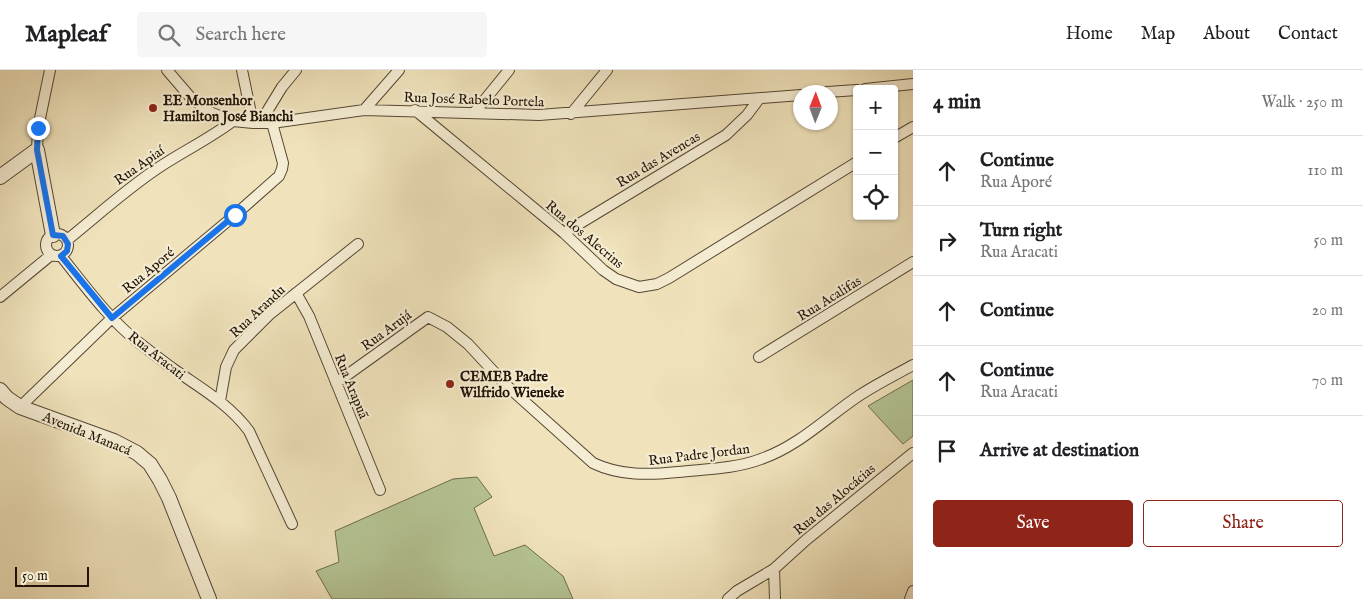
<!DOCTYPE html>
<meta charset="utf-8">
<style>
:root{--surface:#fff;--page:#f6f6f6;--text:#202124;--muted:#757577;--line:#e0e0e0;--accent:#8f2418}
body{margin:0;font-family:"IM FELL English",serif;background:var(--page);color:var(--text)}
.controls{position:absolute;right:15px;top:15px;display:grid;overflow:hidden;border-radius:5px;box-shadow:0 1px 4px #0004}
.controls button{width:45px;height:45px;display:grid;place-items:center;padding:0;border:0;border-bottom:1px solid var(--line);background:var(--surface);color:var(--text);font:25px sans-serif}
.compass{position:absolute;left:793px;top:15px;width:45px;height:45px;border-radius:50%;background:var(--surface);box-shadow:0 1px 4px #0004;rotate:1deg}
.scale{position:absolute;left:15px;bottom:12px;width:74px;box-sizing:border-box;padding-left:5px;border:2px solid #221306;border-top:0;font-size:14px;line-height:18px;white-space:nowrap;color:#221306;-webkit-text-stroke:4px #f5edd3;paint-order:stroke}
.stop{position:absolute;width:15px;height:15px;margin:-11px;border:4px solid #1a73e8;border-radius:50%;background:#fff}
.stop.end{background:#1a73e8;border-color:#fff;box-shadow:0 1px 5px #0008}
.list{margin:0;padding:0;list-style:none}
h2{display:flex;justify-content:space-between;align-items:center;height:65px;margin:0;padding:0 20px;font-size:21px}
h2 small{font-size:16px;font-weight:400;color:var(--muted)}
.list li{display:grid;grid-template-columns:32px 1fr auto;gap:15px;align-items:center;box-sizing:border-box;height:70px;padding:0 20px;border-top:1px solid var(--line)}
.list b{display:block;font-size:19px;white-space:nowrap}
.list p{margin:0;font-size:16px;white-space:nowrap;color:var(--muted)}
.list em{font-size:16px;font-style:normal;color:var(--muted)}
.actions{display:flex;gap:10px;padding:15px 20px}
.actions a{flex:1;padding:11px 0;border:1px solid var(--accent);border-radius:5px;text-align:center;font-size:18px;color:var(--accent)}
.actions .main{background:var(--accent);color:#fff}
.icon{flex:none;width:28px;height:28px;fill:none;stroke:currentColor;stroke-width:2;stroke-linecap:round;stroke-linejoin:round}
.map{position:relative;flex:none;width:913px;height:529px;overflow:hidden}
header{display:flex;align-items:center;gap:30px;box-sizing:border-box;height:70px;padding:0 25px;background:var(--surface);border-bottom:1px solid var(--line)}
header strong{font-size:24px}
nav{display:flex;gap:28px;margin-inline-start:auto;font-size:18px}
.search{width:350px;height:45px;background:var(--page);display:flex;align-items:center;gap:12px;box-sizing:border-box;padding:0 18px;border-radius:5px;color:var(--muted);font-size:19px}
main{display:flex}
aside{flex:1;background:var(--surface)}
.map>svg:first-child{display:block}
.green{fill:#b5c494;stroke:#6c6c4d}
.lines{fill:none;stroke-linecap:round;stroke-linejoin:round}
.minor-casing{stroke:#564734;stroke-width:12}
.tertiary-casing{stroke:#564734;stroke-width:16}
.minor{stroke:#f5edd3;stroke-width:10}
.tertiary{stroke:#f5edd3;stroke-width:14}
.route{stroke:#1a73e8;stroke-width:6}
.poi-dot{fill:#8f2418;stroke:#f5edd3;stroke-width:2}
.labels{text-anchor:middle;stroke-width:4.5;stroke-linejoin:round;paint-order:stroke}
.street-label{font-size:14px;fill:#221306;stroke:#f5edd3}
.poi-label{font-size:14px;font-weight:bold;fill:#221306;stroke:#f5edd3;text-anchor:start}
</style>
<header>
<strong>Mapleaf</strong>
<div class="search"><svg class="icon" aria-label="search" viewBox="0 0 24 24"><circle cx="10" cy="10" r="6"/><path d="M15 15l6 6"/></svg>Search here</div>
<nav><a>Home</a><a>Map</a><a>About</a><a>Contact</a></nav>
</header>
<main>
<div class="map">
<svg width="913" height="529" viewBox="0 0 913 529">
<rect width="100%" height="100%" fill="#f0e3bc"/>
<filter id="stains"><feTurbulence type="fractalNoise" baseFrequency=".004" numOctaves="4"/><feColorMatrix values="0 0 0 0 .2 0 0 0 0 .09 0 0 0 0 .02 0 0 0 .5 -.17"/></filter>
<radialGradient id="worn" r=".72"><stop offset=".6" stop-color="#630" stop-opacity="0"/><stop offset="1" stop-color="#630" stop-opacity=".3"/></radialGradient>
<path class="green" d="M913 310V366L903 374 868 336Z
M477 407 492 427 474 438 494 486 525 475 563 506 573 529H332L316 501 339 492 335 461 453 409Z"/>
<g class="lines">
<g class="minor-casing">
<path id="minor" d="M167 0 191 28 212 43 233 51 253 53H272L364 40 539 45 801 25
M242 0 253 53
M865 19 913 14
M827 22 857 20
M364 40 399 0
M415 40 564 163 603 200 616 209 639 217 657 214 669 208 857 92
M474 43 509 0
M571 44 607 0
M260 53 282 17 296 0
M894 68 913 57
M37 80 38 58 50 0
M564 163 726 65 747 45 759 29
M46 175a11 11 0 1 1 22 0a11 11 0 1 1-22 0Z
M67 170C97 146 125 120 158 98 182 82 209 69 233 51
M61 186C85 216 108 248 138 272 150 281 162 291 175 300 202 319 229 334 249 361L292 454
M296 223 309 246 380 420
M0 227 51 185
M759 287 913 192
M336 313 428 247 447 257 468 274 506 315 593 393C620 406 649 405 678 402 705 399 735 399 761 389 799 376 828 346 860 325 877 314 895 305 913 295
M220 331 226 297 234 280 270 244 358 174
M20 337 112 248 235 145 279 106 282 99 283 93 272 53
M774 499 775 529
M728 529 737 521 774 499 806 470 913 383
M910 529 913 521"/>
</g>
<g class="tertiary-casing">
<path id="tertiary" d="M0 107 37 80 53 165
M0 320 7 328 20 337 114 371 137 383 150 394 160 410 169 428 209 529"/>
</g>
<use href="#minor" class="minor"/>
<use href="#tertiary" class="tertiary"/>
</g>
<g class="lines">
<path class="route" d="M38 58 37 80 53 165 63 166 68 174 67 181 61 186 112 248 235 145"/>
</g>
<g class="poi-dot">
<circle cx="153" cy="38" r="5"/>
<circle cx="450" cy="314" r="5"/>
</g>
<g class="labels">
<g class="street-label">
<text transform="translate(474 29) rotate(2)" y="5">Rua José Rabelo Portela</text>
<text transform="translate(658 89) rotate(-31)" y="5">Rua das Avencas</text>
<text transform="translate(139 95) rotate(-35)" y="5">Rua Apiaí</text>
<text transform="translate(585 164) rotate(40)" y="5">Rua dos Alecrins</text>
<text transform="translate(148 200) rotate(-40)" y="5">Rua Aporé</text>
<text transform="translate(829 228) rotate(-32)" y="5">Rua Acalifas</text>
<text transform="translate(257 241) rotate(-43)" y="5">Rua Arandu</text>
<text transform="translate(386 260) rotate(-36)" y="5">Rua Arujá</text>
<text transform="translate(157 285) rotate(38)" y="5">Rua Aracati</text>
<text transform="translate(352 316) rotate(68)" y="5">Rua Arapuã</text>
<text transform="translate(87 363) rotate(22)" y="5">Avenida Manacá</text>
<text transform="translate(699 384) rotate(-7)" y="5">Rua Padre Jordan</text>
<text transform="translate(834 429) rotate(-40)" y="5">Rua das Alocácias</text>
</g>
<g class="poi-label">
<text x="163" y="35">EE Monsenhor<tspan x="163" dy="16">Hamilton José Bianchi</tspan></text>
<text x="460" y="311">CEMEB Padre<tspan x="460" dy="16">Wilfrido Wieneke</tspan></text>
</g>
</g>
<rect width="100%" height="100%" filter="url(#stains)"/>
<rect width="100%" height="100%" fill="url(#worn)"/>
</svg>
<div class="controls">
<button>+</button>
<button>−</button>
<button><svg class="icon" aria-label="locate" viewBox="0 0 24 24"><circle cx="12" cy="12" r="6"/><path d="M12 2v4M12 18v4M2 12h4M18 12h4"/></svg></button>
</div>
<svg class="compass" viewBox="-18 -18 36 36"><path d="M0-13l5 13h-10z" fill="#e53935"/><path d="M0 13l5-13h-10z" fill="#757577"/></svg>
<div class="scale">50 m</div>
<div class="stop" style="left:235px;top:145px"></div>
<div class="stop end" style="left:38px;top:58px"></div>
</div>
<aside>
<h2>4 min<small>Walk · 250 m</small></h2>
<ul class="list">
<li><svg class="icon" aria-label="ahead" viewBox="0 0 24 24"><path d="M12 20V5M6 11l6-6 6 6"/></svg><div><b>Continue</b><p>Rua Aporé</p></div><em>110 m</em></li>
<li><svg class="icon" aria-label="right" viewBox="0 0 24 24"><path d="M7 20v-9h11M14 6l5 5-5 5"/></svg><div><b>Turn right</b><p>Rua Aracati</p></div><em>50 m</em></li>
<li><svg class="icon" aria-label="ahead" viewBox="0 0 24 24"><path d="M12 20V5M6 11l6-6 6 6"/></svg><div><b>Continue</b></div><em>20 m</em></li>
<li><svg class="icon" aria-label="ahead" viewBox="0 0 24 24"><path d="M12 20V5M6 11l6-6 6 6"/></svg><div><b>Continue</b><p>Rua Aracati</p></div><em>70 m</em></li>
<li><svg class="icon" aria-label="arrive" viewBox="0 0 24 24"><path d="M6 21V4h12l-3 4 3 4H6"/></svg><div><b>Arrive at destination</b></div></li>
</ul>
<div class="actions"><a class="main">Save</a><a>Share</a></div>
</aside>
</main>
